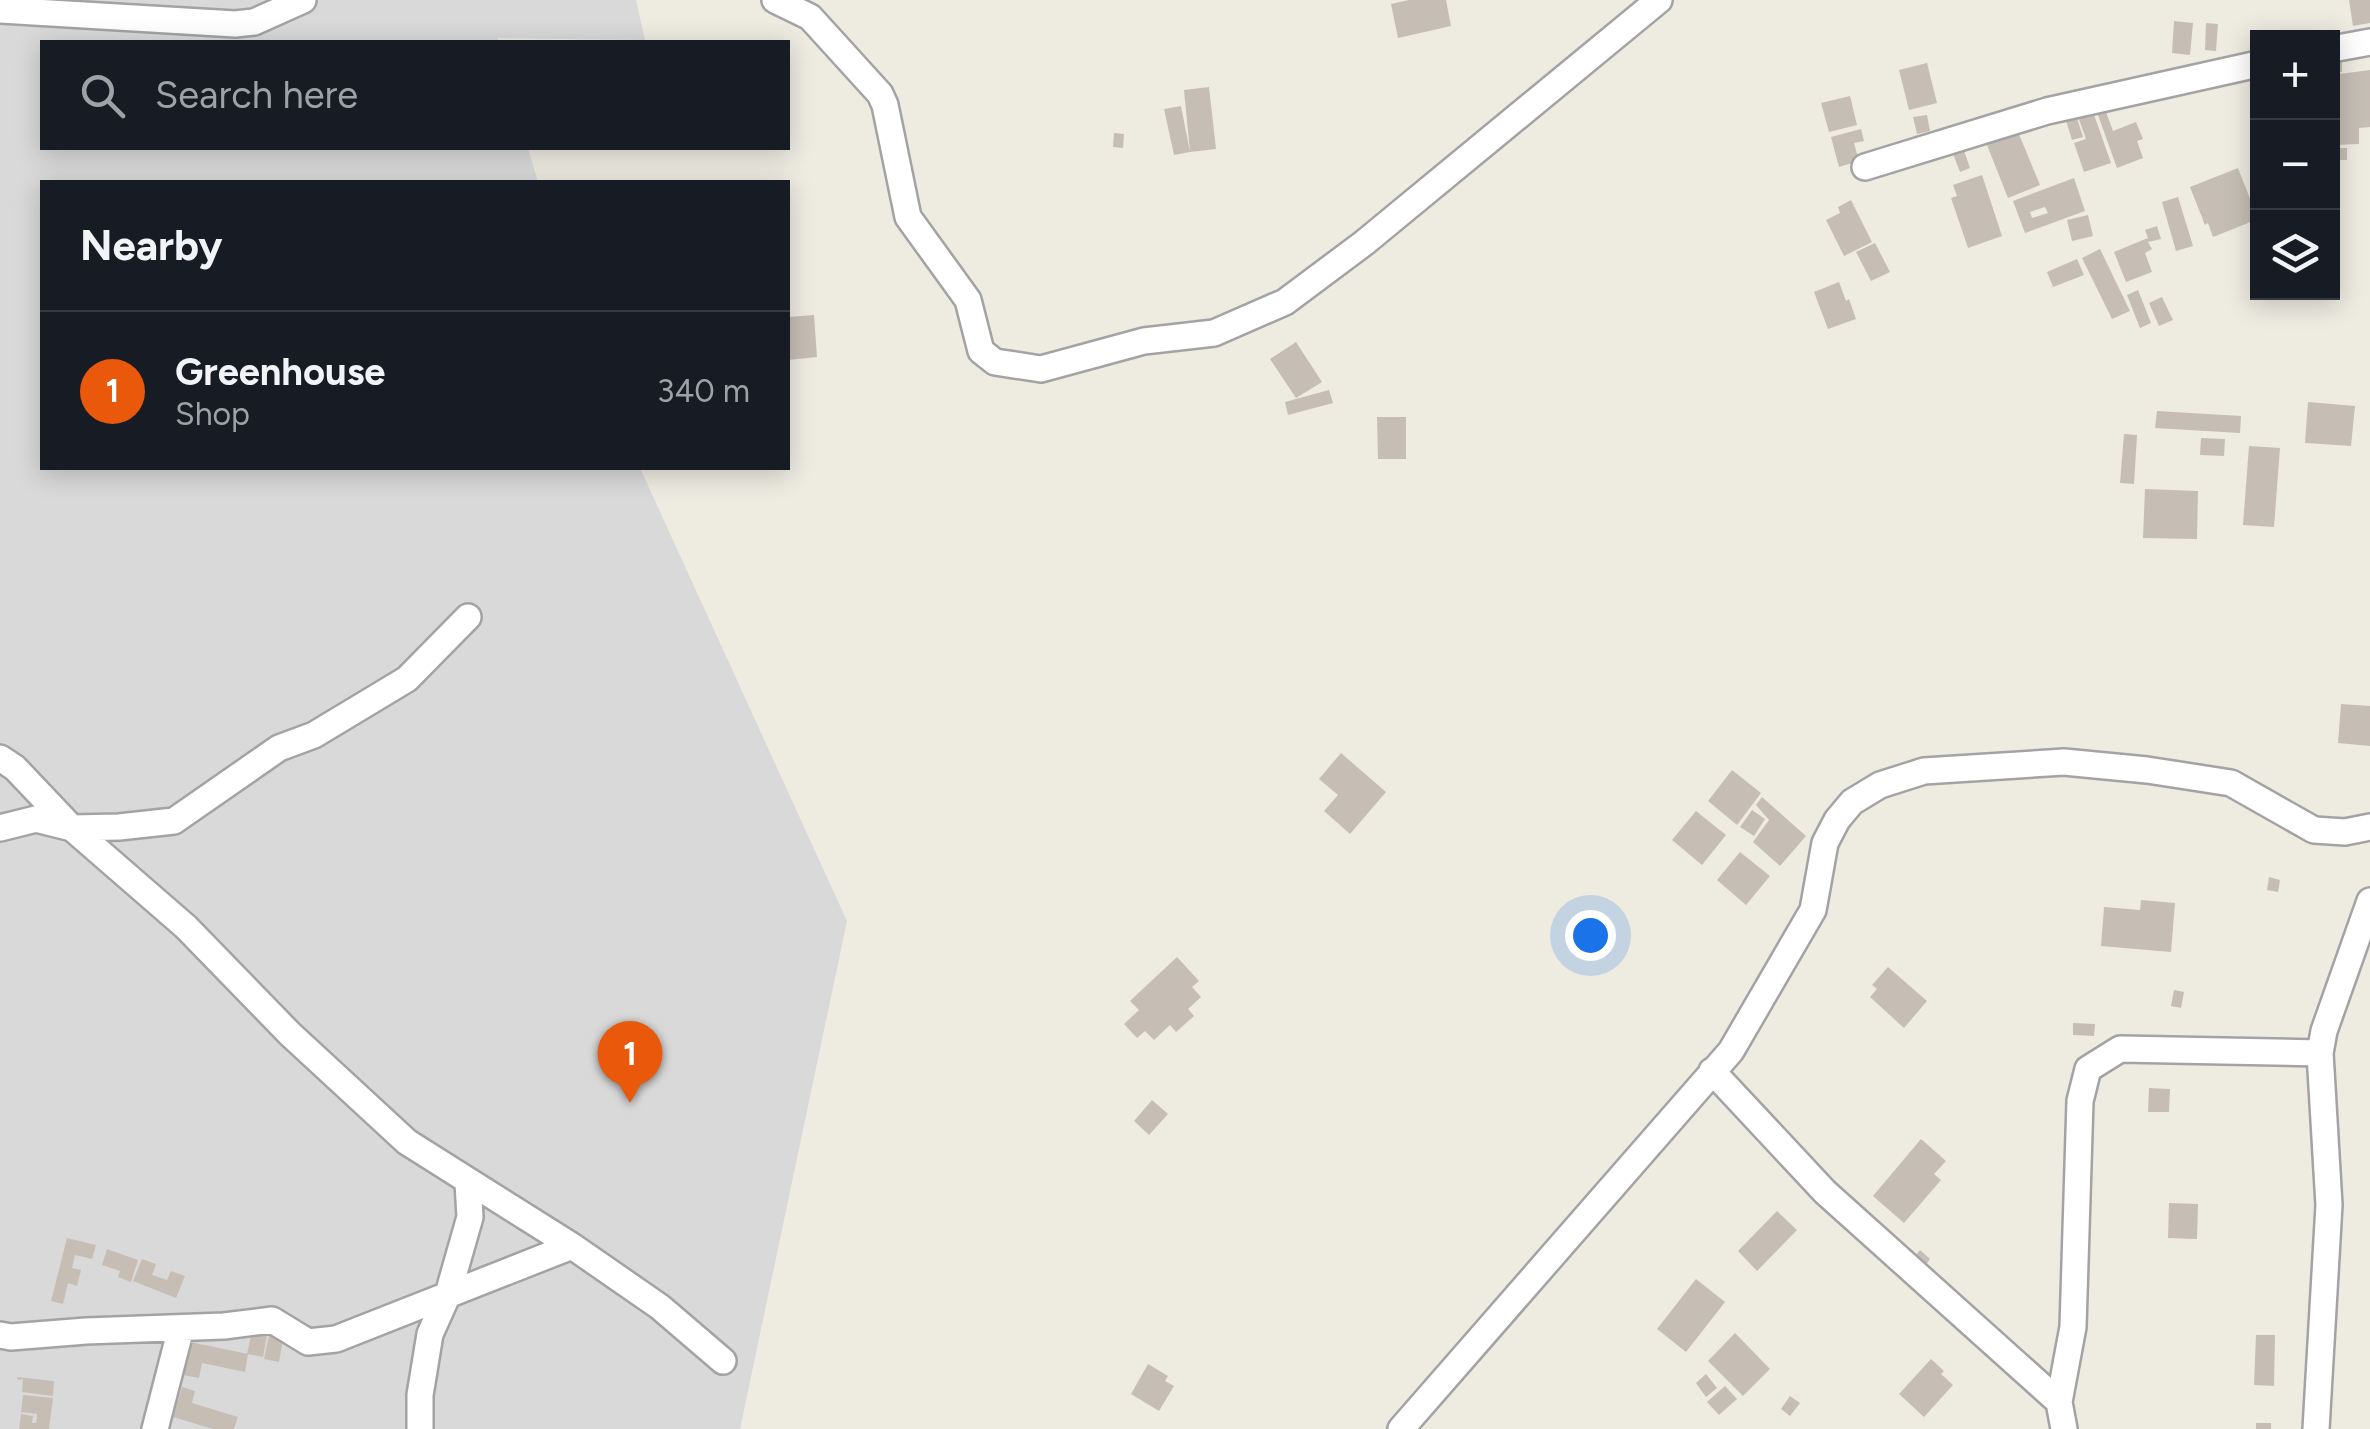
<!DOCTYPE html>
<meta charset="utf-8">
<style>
:root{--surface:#171b24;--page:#20242c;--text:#f1f3f6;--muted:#9ea1a6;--line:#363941;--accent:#ea580c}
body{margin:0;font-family:Figtree,sans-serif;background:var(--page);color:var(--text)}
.controls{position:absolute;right:30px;top:30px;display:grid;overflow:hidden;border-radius:0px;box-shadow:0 5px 25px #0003}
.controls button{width:90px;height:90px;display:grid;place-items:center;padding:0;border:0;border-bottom:2px solid var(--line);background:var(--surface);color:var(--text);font:50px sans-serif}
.you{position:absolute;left:1590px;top:935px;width:35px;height:35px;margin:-25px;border:8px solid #fff;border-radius:50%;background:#1a73e8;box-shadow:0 0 0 15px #1a73e833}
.badge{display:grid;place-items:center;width:65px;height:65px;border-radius:50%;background:var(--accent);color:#fff;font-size:32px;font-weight:700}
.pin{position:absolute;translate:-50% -82px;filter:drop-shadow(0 2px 5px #0008)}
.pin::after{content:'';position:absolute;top:52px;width:35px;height:30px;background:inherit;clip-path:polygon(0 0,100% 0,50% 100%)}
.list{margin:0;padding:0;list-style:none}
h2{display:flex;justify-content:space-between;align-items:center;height:130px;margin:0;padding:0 40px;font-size:42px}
h2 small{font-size:32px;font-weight:400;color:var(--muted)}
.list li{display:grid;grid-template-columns:65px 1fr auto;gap:30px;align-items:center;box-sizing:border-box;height:160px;padding:0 40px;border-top:2px solid var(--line)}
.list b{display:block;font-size:38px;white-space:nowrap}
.list p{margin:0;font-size:32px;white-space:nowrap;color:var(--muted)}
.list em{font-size:32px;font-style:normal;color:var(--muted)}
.icon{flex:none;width:55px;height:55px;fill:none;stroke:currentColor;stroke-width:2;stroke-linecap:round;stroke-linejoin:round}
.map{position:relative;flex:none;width:2370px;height:1429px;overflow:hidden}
.search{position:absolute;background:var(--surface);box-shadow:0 5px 25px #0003;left:40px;top:40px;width:750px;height:110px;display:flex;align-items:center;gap:25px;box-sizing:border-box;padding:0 35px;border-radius:0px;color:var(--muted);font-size:38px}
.panel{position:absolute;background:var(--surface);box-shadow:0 5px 25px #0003;left:40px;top:180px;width:750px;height:290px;border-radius:0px}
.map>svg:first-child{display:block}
.residential{fill:#dad9d9}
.building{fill:#c6beb4;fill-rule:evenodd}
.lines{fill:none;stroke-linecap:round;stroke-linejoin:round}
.minor-casing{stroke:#a3a3a3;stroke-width:30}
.minor{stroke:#fff;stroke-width:25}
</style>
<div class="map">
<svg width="2370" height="1429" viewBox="0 0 2370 1429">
<rect width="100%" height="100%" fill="#eeebe1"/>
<path class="residential" d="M0 0H636L645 40 498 38V42H42V148H528L538 182H42V468H640L847 921 740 1429H0Z"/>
<path class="building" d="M1409 0H1446L1451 26 1398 38 1391 4Z
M2349 0H2370V23L2353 26Z
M2174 21 2193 23 2190 55 2172 53Z
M2206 23 2218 24 2216 51 2205 50Z
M2332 59H2342V72L2332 73Z
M1927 63 1937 103 1909 110 1899 70Z
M2370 70V127L2359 128V144L2336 145 2332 75Z
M1209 87 1216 149 1190 152 1184 90Z
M1850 96 1857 125 1829 132 1821 103Z
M2102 101 2113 131 2136 122 2143 139 2137 141 2143 158 2117 168 2094 104Z
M1181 106 1190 152 1174 155 1164 109Z
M2091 106 2111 163 2084 172 2074 143 2086 139 2076 111Z
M1927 115 1930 131 1917 134 1913 117Z
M2076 115 2083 137 2072 140 2065 117Z
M2016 127 2040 185 2008 198 1985 140Z
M1861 129 1864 141 1854 143 1859 161 1839 167 1831 137Z
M1114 133 1124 134 1123 148 1113 147Z
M1961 142 1970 168 1960 172 1950 146Z
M2336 148H2347V160H2337Z
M2238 168 2258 219 2213 237 2208 223 2205 225 2190 187Z
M1982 175 2002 236 1968 248 1951 198 1957 196 1953 185Z
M2074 178 2085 211 2025 233 2013 201ZM2045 207 2048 213 2032 218 2030 212Z
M2178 197 2193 246 2176 251 2162 202Z
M1851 200 1872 242 1844 256 1826 220 1840 213 1838 207Z
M2088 215 2093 236 2072 241 2067 220Z
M2157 226 2161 239 2148 242 2152 249 2145 253 2152 272 2126 282 2114 252 2148 238 2145 230Z
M1875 243 1890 272 1871 281 1856 252Z
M2100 249 2130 311 2112 319 2082 258Z
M2077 259 2084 275 2053 287 2047 272Z
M1839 282 1846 301 1849 299 1856 319 1828 329 1814 292Z
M2138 290 2151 323 2140 328 2127 295Z
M2162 297 2173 320 2159 326 2149 303Z
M814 315 817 357 788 360V317Z
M1296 342 1322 382 1296 398 1270 359Z
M1329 390 1333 403 1288 415 1285 402Z
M2308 402 2355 406 2351 446 2305 443Z
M2157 411 2241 416 2240 433 2155 428Z
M1377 417H1406V459H1378Z
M2124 434 2137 435 2134 484 2120 483Z
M2201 438 2225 439 2224 456 2200 455Z
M2249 446 2280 448 2274 527 2243 525Z
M2145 489 2198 491 2197 539 2143 538Z
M2341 704 2370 706V746L2338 743Z
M1341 753 1386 792 1350 834 1324 811 1338 795 1319 779Z
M1732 770 1761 793 1737 825 1708 801Z
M1762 797 1806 836 1780 866 1753 842 1769 820 1756 805Z
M1752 810 1765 819 1754 836 1740 827Z
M1696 811 1726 835 1702 865 1672 840Z
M1740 852 1770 876 1746 905 1717 880Z
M2269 877 2280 880 2278 892 2267 890Z
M2141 900 2175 903 2171 952 2101 946 2104 907 2140 910Z
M1177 957 1199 981 1192 987 1201 997 1188 1009 1194 1016 1176 1032 1170 1025 1154 1040 1145 1031 1137 1038 1124 1024 1139 1010 1130 1001Z
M1888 967 1927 1001 1904 1028 1870 997 1877 989 1872 985Z
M2174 990 2184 992 2181 1008 2171 1006Z
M2073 1023 2095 1024 2094 1036 2073 1035Z
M2149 1088 2170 1089 2169 1112H2148Z
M1152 1100 1168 1114 1149 1135 1134 1121Z
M1921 1139 1946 1161 1934 1174 1941 1180 1904 1223 1873 1196Z
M2169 1203 2198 1204 2197 1239 2168 1238Z
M1777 1211 1797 1230 1757 1271 1738 1251Z
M67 1238 96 1245 92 1259 75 1255 72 1268 81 1270 77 1286 68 1283 63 1304 51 1301Z
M107 1249 138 1260 131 1282 118 1277 120 1271 102 1265Z
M1920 1250 1930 1259 1923 1269 1912 1260Z
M142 1259 156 1264 152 1275 167 1280 171 1271 185 1276 176 1298 133 1281Z
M1696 1279 1725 1302 1686 1352 1657 1329Z
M253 1326 268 1329 263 1357 247 1354Z
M270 1331 284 1334 279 1362 264 1359Z
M1735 1333 1770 1369 1743 1396 1708 1361Z
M2256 1335H2275L2274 1386 2254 1385Z
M190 1342 248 1354 245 1372 202 1363 199 1378 183 1375Z
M1931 1359 1944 1371 1941 1374 1953 1385 1924 1417 1899 1394Z
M1148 1364 1168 1376 1165 1381 1174 1386 1159 1411 1131 1394Z
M1706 1374 1717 1388 1706 1397 1696 1383Z
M17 1377 54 1381 53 1396 22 1392 23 1379 18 1380Z
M1725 1386 1737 1399 1719 1415 1707 1402Z
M182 1387 195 1391 192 1403 238 1417 234 1429H213L173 1417Z
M23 1395 53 1398 49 1429H19L21 1414 33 1416 32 1423H36L37 1414 21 1412Z
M1790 1396 1800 1403 1790 1416 1781 1409Z
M2256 1423H2271V1429H2256Z"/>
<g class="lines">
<g class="minor-casing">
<path id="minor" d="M775 0 810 17 880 94 885 105 908 217 968 300 981 351 995 362 1041 369 1144 341 1214 333 1285 302 1364 243 1659 0
M0 10 235 24 254 22 303 0
M2332 49 2370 42
M1865 167 2047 111 2258 64
M0 758 15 768 72 828 119 827 174 821 279 748 314 735 407 679 468 617
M0 828 36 819 72 828 186 927 290 1034 407 1142 572 1246 660 1307 723 1361
M1712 1071 1825 1192 2059 1402
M0 1335 11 1337 86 1331 224 1326 272 1320 308 1342 336 1339 572 1246
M155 1429 181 1328
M420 1429V1395L430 1334 448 1294 470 1217 468 1183
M1401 1429 1731 1051 1813 910 1825 843 1837 820 1852 802 1880 785 1924 771 2064 762 2147 770 2231 783 2314 830 2345 832 2370 827
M2064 1429 2059 1402 2073 1327 2080 1101 2088 1069 2120 1049 2320 1053
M2316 1429 2329 1205 2320 1053 2324 1031 2370 901"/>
</g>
<use href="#minor" class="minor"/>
</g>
</svg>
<div class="controls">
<button>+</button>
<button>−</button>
<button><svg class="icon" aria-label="layers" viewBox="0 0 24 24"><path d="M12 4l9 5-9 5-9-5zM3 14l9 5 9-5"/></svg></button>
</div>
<div class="you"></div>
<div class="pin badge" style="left:630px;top:1103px">1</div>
<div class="search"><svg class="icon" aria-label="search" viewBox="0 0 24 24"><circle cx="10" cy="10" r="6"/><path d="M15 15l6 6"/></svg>Search here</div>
<section class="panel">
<h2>Nearby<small></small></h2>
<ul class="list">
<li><span class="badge">1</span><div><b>Greenhouse</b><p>Shop</p></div><em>340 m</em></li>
</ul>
</section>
</div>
